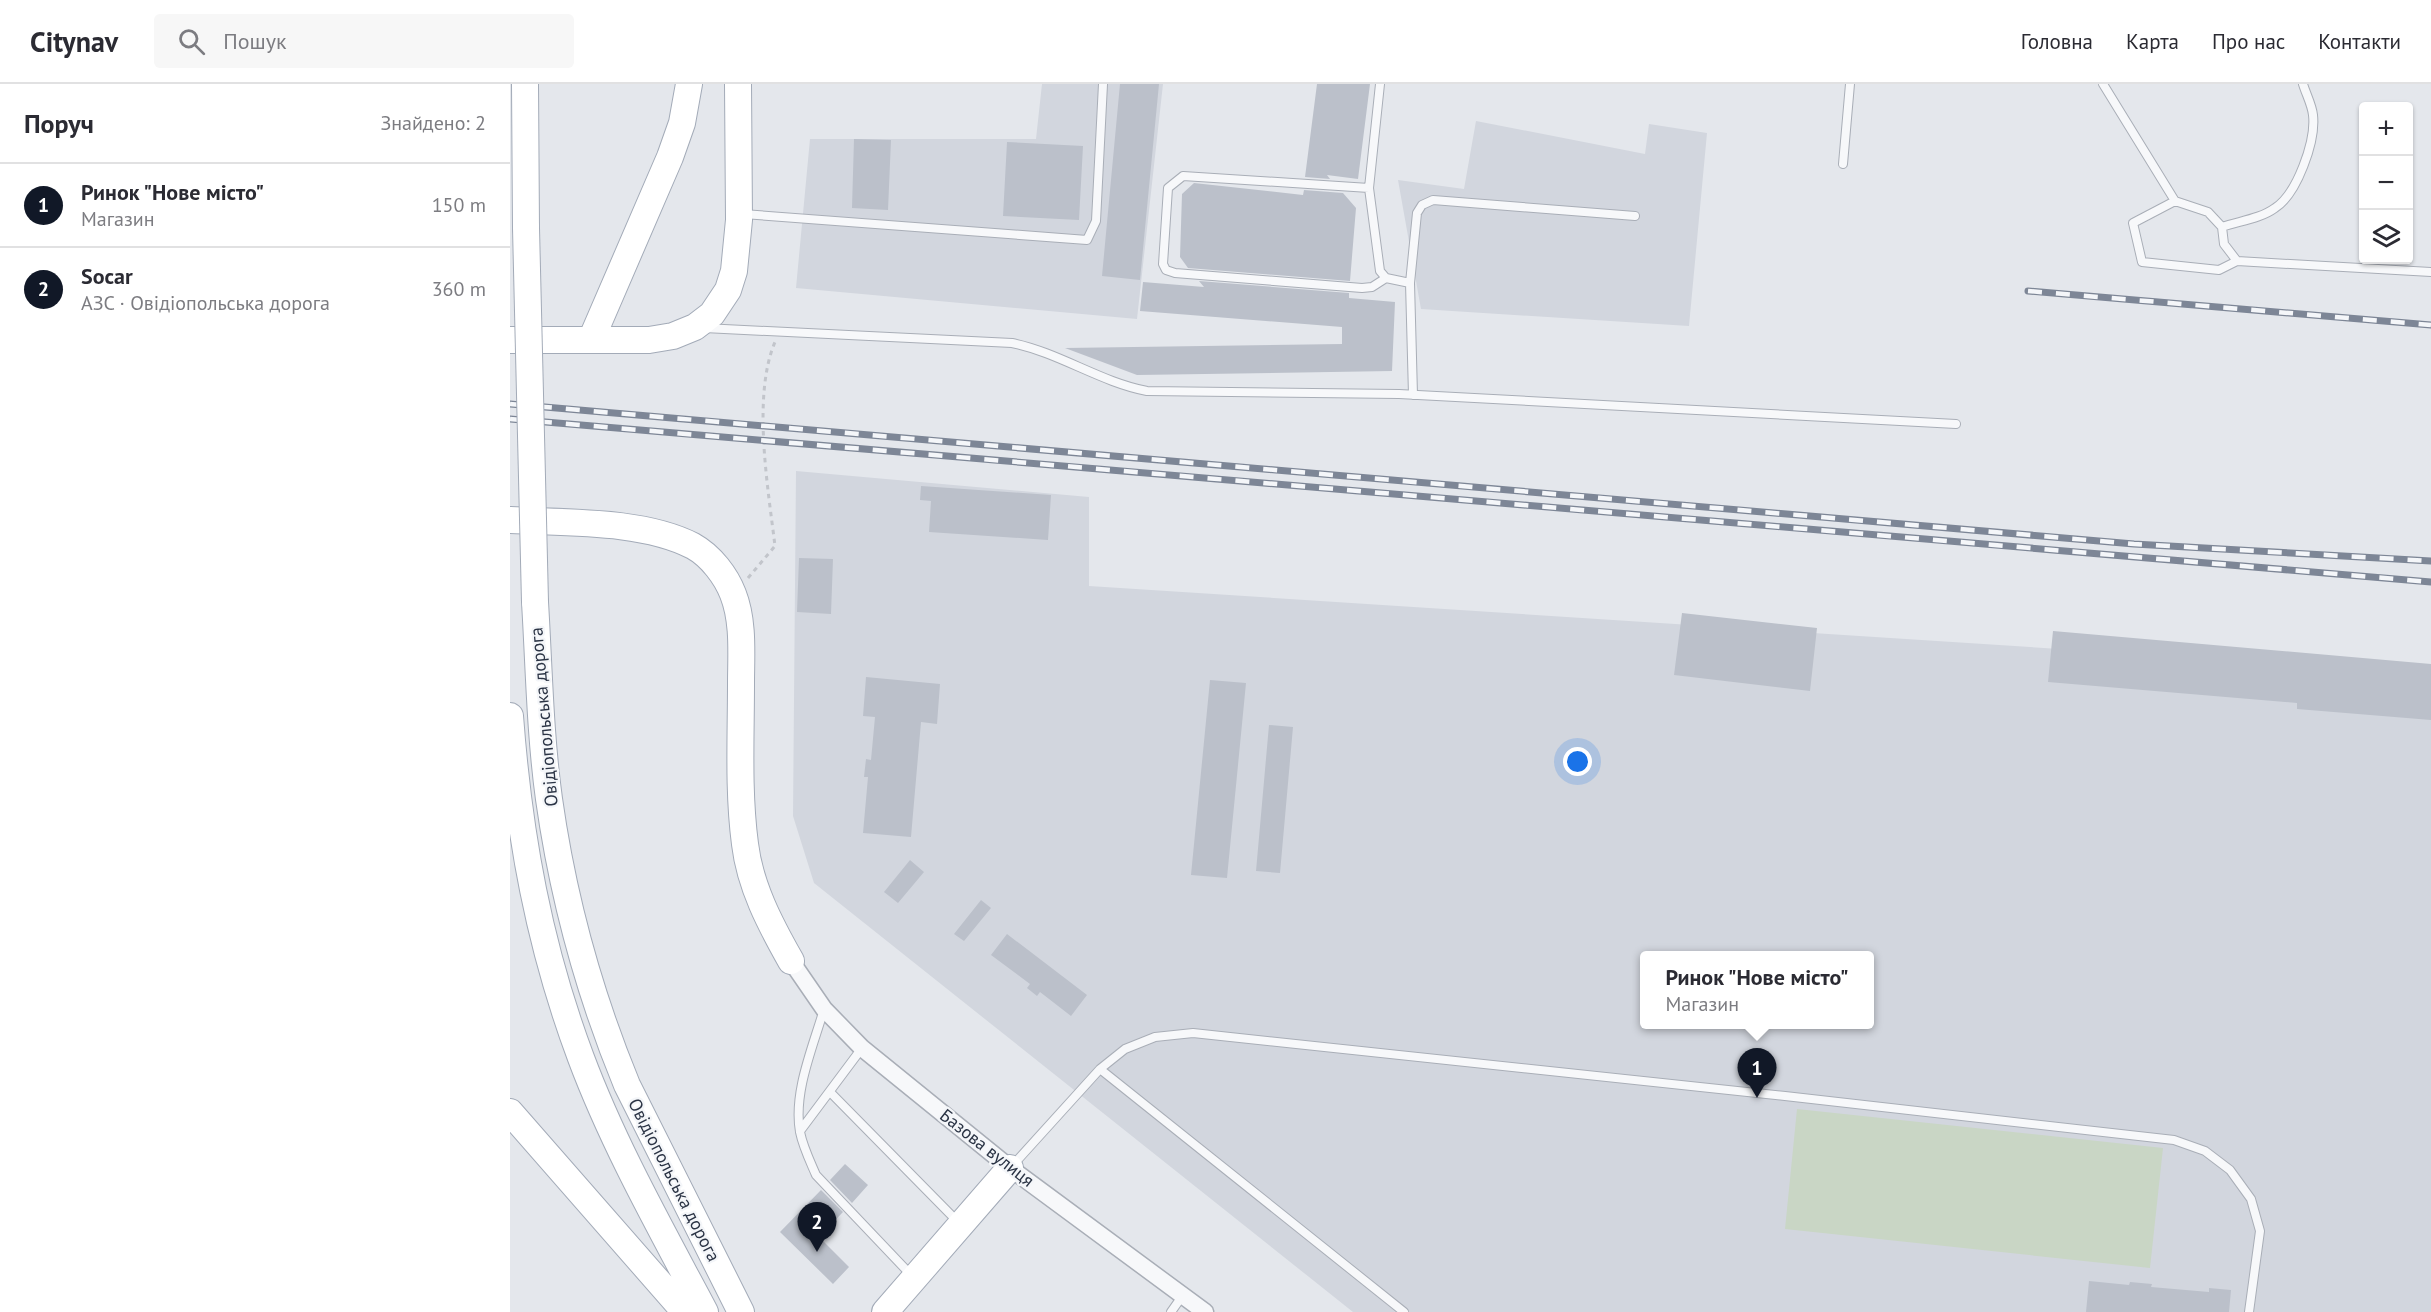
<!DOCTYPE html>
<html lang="uk">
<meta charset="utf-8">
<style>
:root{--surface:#fff;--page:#f7f7f7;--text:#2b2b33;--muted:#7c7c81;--line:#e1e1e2;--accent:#111827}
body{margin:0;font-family:"PT Sans",sans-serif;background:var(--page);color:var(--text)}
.controls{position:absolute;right:18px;top:18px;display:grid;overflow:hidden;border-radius:6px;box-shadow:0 2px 4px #0004}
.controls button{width:54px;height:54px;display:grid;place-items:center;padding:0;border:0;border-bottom:2px solid var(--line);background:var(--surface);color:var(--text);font:30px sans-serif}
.you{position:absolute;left:1068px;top:678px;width:21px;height:21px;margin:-15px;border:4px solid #fff;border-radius:50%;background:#1a73e8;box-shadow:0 0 0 9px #1a73e833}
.badge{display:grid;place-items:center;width:39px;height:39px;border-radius:50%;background:var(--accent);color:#fff;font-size:20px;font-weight:700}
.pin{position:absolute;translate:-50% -50px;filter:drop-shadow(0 2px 3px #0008)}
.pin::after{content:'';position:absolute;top:32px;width:21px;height:18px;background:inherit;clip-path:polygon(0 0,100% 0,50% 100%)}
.popup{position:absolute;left:1130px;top:867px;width:234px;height:78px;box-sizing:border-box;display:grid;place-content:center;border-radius:6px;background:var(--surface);filter:drop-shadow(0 2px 4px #0005);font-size:20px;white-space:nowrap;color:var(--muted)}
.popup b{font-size:22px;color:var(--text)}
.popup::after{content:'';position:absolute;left:50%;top:100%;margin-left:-12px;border:12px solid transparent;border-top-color:var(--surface)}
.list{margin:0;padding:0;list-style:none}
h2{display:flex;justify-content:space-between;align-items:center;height:78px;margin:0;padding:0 24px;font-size:26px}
h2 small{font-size:20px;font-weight:400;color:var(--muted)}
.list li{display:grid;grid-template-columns:39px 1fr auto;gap:18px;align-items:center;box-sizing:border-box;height:84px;padding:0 24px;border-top:2px solid var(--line)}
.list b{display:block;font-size:22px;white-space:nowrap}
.list p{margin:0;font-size:20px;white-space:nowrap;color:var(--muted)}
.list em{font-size:20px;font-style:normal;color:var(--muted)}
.icon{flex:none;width:33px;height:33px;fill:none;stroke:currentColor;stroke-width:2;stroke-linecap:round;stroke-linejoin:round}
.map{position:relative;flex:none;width:1921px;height:1228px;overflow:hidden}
header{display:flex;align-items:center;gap:36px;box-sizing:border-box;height:84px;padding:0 30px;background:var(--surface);border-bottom:2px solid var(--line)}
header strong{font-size:28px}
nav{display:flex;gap:33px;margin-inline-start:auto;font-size:21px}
.search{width:420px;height:54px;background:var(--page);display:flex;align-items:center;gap:15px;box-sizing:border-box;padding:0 21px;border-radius:6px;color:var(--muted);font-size:22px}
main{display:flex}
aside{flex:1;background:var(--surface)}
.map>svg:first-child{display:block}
.built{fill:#d2d6de;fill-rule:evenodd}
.green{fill:#c9d6c5}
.building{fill:#bbc0ca}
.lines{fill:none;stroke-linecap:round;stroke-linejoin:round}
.lane-casing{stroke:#a9aeb7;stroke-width:10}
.street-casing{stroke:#a9aeb7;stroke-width:19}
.primary-casing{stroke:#a3abb8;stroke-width:28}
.path{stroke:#c2c5cb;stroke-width:3;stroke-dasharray:4.5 4.5;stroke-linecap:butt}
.lane{stroke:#f7f8fa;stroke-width:8}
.street{stroke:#f7f8fa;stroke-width:16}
.primary{stroke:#fff;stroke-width:26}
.rail-casing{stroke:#7d8696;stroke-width:7}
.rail{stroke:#f4f6f9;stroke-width:4.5;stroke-dasharray:14;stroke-linecap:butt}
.primary-bridge-casing{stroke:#a3abb8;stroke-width:28;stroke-linecap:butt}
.primary-bridge{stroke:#fff;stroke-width:26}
.labels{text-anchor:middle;stroke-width:4.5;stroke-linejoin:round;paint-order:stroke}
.street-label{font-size:18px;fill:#2b3445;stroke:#f4f6f9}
</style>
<header>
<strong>Citynav</strong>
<div class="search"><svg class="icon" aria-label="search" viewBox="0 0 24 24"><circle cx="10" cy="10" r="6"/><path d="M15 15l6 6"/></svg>Пошук</div>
<nav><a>Головна</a><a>Карта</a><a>Про нас</a><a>Контакти</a></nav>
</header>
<main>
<aside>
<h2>Поруч<small>Знайдено: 2</small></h2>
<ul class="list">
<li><span class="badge">1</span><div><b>Ринок &quot;Нове місто&quot;</b><p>Магазин</p></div><em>150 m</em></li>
<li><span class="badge">2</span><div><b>Socar</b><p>АЗС · Овідіопольська дорога</p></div><em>360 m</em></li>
</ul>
</aside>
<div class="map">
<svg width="1921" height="1228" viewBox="0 0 1921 1228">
<rect width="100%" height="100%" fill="#e4e7ec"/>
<path class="built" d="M532 0H653L627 235 286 204 300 55H526Z
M966 37 1135 70 1139 40 1197 49 1179 242 911 225 888 96 954 105Z
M286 387 579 413V502L1921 589V1228H843L304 799 283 732ZM1134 872H1360V940H1134Z"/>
<path class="green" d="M1287 1025 1653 1064 1640 1184 1275 1145Z"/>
<path class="building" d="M610 0H649L630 196 592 192Z
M807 0H860L848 95 817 91 820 95 795 93Z
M344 55 381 56 378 126 342 124Z
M497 58 573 62 569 136 493 132Z
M684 99 793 111 794 106 833 109 846 124 840 197 678 184 670 173 672 110Z
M689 197 839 209V214L885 218 882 287 627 291 555 264 832 260V243L630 227 633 198 694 203Z
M411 402 541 411 538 456 419 448 421 417 410 416Z
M289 474 323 475 321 530 287 528Z
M1172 529 1307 544 1300 607 1164 591Z
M1543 547 1921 580V636L1787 625V619L1538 598Z
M356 593 430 600 427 640 411 638 401 753 353 749 358 693H354L356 675 361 676 365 633 353 632Z
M700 596 736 599 717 794 681 791Z
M759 641 783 643 770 789 746 787Z
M400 776 414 788 388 819 374 808Z
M471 816 481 824 454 857 444 850Z
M497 850 577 911 561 932 530 908 527 912 517 904 520 900 481 871Z
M335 1080 358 1101 342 1119 320 1096Z
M311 1106 333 1128 309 1153 339 1183 323 1200 270 1148Z
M1579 1197 1619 1201 1620 1198 1642 1200 1641 1203 1699 1208V1204L1721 1206 1719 1228H1576Z"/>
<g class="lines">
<g class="lane-casing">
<path id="lane" d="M870 0 859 104 870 187 876 194 900 199
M1593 0 1665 117 1623 139 1632 178 1709 186 1727 177 1921 188
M1333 80 1340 0
M859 104 673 92 658 104 653 180 656 186 665 189 852 204 862 203 876 194
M1665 117 1698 128 1712 143 1714 160 1727 177
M233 130 577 156 586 137 593 0
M1712 143C1729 137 1750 135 1765 124 1787 110 1806 57 1803 31 1802 21 1796 10 1793 0
M194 244 502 259C550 269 590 298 637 307L889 310 1446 340
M903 311 900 199 907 129 912 121 923 116 1125 132
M314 925C303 963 283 1008 290 1048 293 1063 300 1077 306 1091L402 1192
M590 985 894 1228
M320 1008 448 1138
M290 1047 352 964
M503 1081 590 985 615 965 645 953 683 949 1275 1012 1664 1056 1695 1067 1720 1086 1741 1115 1750 1147 1739 1228
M661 1228 673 1211"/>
</g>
<g class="street-casing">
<path id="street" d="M281 877 314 925 352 964 500 1084 695 1228"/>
</g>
<g class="primary-casing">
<path id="primary" d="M15 0 16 144
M0 256H139L163 252 185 243 202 230 218 206 224 187 229 136 228 0
M81 256 160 73 172 39 179 0
M0 436C56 439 133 436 183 462 201 472 216 492 223 510 234 538 231 571 231 600 231 653 228 707 235 760 240 802 260 840 281 877
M25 518C29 584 30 650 39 715 53 814 79 909 117 1001L231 1228
M0 632C9 752 29 862 71 974 104 1062 151 1145 195 1228
M0 1028 175 1228
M375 1228 500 1084"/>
</g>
<path class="path" d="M238 494 265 462C258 404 242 312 265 258"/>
<use href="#lane" class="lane"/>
<use href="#street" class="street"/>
<use href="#primary" class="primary"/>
<g class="rail-casing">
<path id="rail" d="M1518 207 1921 241
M0 320 1624 460 1921 477
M0 335 1921 498"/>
</g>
<use href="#rail" class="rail"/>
<g class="primary-bridge-casing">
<path id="primary-bridge" d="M16 144 25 518"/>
</g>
<use href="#primary-bridge" class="primary-bridge"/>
</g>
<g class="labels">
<g class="street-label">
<text transform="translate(34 633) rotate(-95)" y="6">Овідіопольська дорога</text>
<text transform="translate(477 1064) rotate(38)" y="6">Базова вулиця</text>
<text transform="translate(164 1096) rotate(63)" y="6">Овідіопольська дорога</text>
</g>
</g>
</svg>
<div class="controls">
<button>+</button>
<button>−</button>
<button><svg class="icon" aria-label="layers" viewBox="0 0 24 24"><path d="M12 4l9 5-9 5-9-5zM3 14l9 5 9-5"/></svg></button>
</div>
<div class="you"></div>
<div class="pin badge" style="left:1247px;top:1014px">1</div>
<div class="popup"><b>Ринок &quot;Нове місто&quot;</b>Магазин</div>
<div class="pin badge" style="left:307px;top:1168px">2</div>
</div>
</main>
